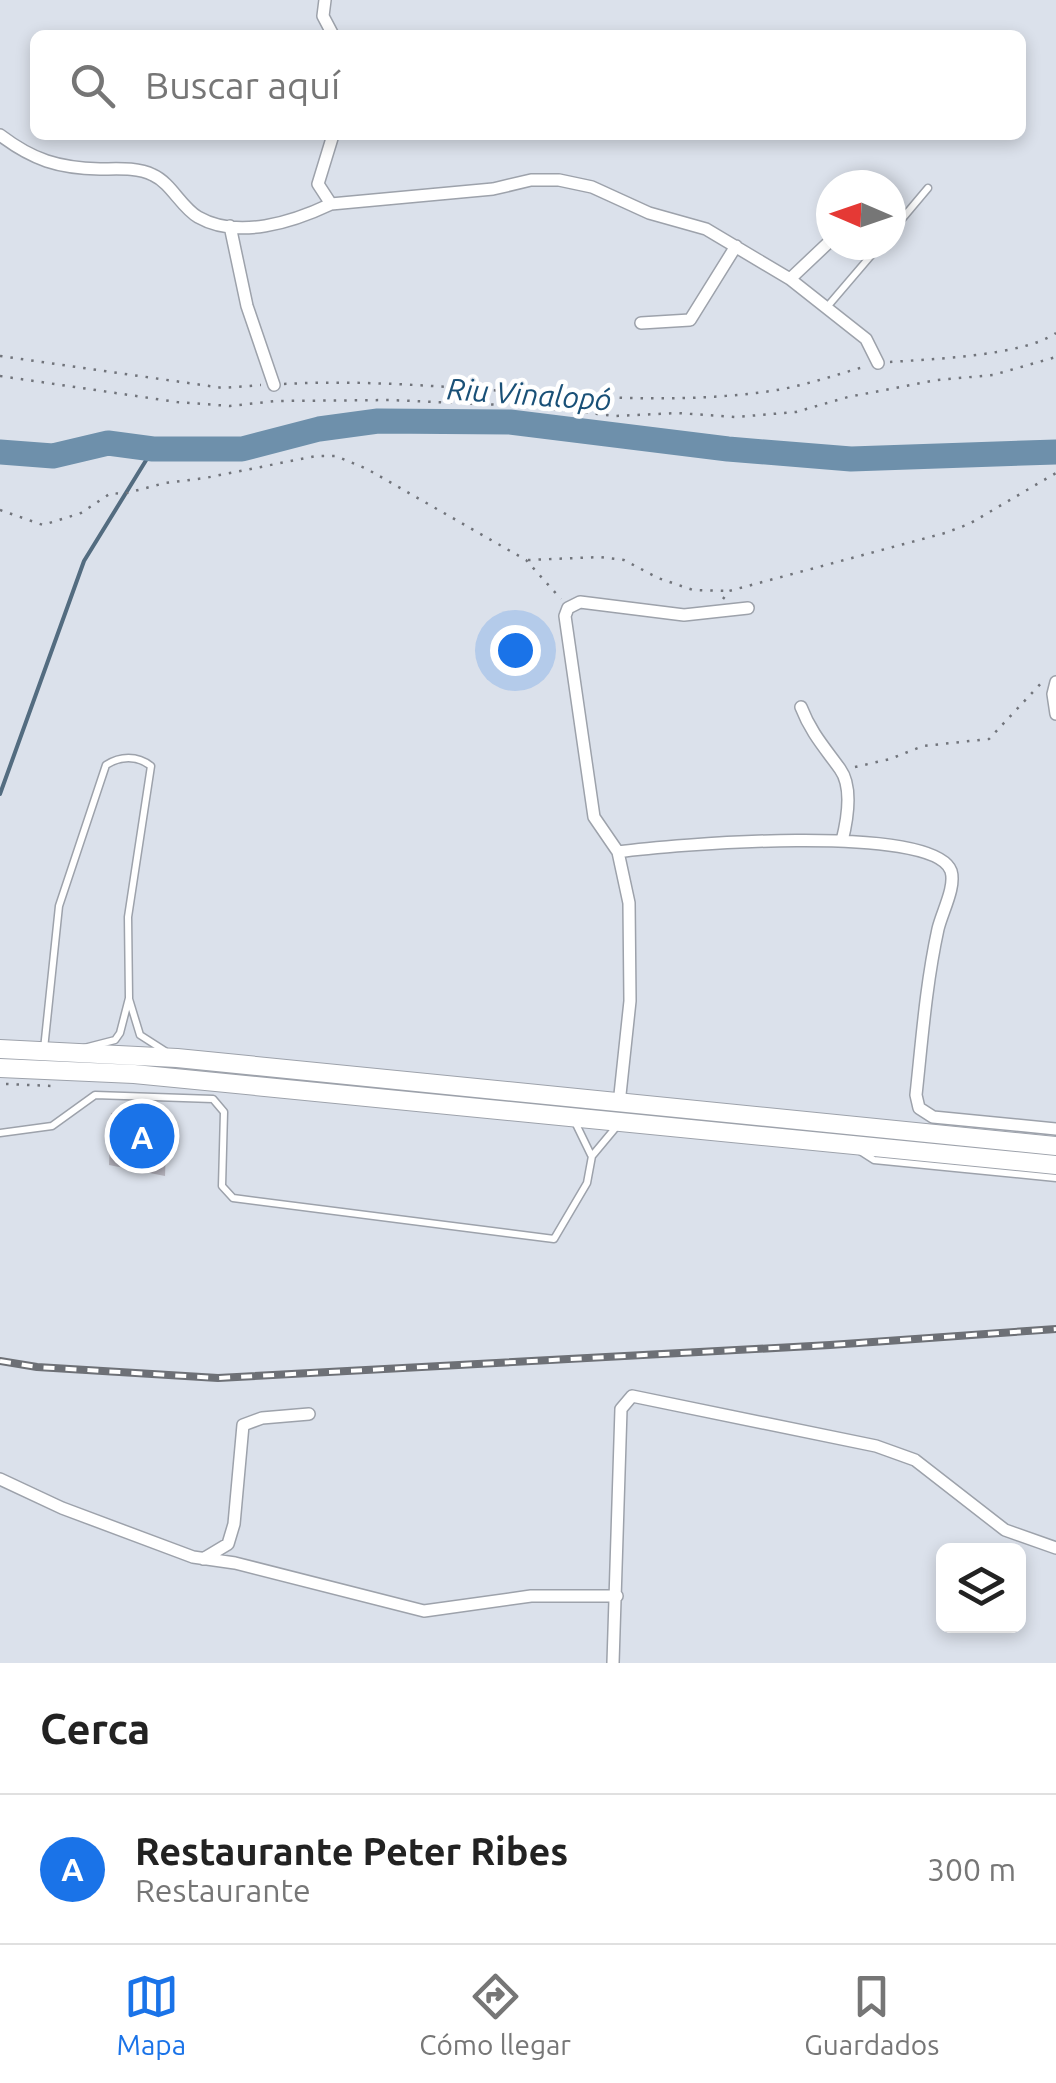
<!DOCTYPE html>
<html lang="es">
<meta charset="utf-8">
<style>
:root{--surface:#fff;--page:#f2f2f2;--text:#222;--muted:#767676;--line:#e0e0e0;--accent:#1a73e8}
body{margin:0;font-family:Ubuntu,sans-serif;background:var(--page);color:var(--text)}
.controls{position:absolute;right:30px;bottom:30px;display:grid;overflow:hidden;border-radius:15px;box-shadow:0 5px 15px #0003}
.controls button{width:90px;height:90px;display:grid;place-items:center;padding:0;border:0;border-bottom:2px solid var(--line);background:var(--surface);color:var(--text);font:50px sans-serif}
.compass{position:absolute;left:816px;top:170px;width:90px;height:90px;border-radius:50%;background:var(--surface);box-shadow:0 5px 15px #0003;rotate:272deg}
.you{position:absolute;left:515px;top:650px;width:35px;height:35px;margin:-25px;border:8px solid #fff;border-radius:50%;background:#1a73e8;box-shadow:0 0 0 15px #1a73e833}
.badge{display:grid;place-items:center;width:65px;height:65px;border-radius:50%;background:var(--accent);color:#fff;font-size:32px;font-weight:700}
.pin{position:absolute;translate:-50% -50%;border:5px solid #fff;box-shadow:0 2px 10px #0006}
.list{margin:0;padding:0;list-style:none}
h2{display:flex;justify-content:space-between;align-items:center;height:130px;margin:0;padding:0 40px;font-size:42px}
h2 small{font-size:32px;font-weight:400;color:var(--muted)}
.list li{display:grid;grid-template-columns:65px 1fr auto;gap:30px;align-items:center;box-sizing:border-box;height:150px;padding:0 40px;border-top:2px solid var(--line)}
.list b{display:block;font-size:38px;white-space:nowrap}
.list p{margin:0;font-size:32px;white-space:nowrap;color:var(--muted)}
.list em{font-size:32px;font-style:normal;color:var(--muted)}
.icon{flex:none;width:55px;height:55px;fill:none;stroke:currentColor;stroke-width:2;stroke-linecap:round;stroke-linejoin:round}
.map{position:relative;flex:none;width:1056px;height:1663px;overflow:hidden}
.search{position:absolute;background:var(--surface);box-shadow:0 5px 15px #0003;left:30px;right:30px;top:30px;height:110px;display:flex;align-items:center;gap:25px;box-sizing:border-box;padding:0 35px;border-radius:15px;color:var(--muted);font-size:38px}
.sheet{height:280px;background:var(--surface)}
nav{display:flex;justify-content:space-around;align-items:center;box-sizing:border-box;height:140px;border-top:2px solid var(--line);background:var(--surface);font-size:28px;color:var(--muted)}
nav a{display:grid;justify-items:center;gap:5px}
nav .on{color:var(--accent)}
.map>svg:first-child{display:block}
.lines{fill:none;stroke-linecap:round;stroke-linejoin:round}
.stream{stroke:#536c80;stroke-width:4}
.river{stroke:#6e90ab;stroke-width:25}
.building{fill:#b6b4be}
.lane-casing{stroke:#9da2ab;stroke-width:9}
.street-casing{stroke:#9da2ab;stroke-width:14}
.secondary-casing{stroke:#9da2ab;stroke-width:20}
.path{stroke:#71747b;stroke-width:2.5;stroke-dasharray:2.5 8;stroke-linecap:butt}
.lane{stroke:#fff;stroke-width:6}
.street{stroke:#fff;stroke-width:11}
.secondary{stroke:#fff;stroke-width:18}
.rail-casing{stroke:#6d7076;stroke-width:8}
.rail{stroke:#fff;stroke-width:4;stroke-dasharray:11;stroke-linecap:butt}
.labels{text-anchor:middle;stroke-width:9;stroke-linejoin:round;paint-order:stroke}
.water-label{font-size:30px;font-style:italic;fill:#195077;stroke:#fff}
</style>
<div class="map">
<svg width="1056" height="1663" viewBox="0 0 1056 1663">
<rect width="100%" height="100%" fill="#dbe1eb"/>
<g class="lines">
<path class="stream" d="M0 794 84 561 153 449"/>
<path class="river" d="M0 452 53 456 108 443 153 449H242L319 429 378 421 510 422 728 449 851 459 1056 452"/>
</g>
<path class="building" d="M111 1113H167L165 1176 109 1165Z"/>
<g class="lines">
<g class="lane-casing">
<path id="lane" d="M891 232 928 188
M827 307 880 245
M129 999 140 1035 165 1051
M44 1049 59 906 106 765C120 756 137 755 151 766L128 917 129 998 120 1033 115 1040 84 1048
M575 1122 591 1155
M0 1133 52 1126 95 1095 213 1099 224 1112 222 1186 233 1198 554 1239 587 1183 592 1156 617 1126
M860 1151 874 1160 1056 1178"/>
</g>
<g class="street-casing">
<path id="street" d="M325 0 323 16 333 35
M0 135C33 160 58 168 100 169 116 169 137 167 153 175 171 183 181 207 198 217 238 240 293 222 331 204L318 184 333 135
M331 204 493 189 531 180H559L592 187 649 213 706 229 790 279 866 339 878 363
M230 226 247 306 274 385
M790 279 828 243
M641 323 690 320 736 246
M1056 682 1053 694 1056 714
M801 707C811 733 825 748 840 769 853 787 847 821 842 841
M618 852C667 845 934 822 951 871 956 887 942 912 938 929 926 984 922 1039 916 1095L919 1108 933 1117 1056 1129
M619 1104 630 1001 629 903 618 852 594 817 565 616 568 608 580 602 684 615 748 608
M0 1479 62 1508 193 1557 235 1563 424 1611 531 1596H617
M203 1559 228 1544 234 1524 243 1425 262 1418 309 1414
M613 1663 621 1409 632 1396 876 1446 915 1460 1005 1530 1056 1548"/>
</g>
<g class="secondary-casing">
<path id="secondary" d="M0 1049 177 1058 1056 1146
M0 1068 134 1074 1056 1165"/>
</g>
<path class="path" d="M0 356 223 388 261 385
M890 362C931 359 1023 356 1056 333
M0 376 177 402 230 406 276 401 390 400 526 406 616 416 677 413 736 417 796 412 848 397 937 380 993 375 1056 357
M284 384C446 375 610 414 771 391 804 386 835 375 867 366
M0 510 43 525 81 513 111 493 123 494 165 483 205 478 316 456H336L367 469 526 560 561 599
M528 560 600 557 624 560 658 578 693 590 728 591
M723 599 729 591 945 533 969 524 1056 473
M855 767 890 759 923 746 989 739 1045 679
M6 1084 52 1086"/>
<use href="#lane" class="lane"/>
<use href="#street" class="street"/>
<use href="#secondary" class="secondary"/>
<g class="rail-casing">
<path id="rail" d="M0 1361 37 1367 218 1378 830 1345 1056 1329"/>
</g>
<use href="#rail" class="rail"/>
</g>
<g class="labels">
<g class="water-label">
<text transform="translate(529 395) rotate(4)" y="10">Riu Vinalopó</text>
</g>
</g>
</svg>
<div class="controls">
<button><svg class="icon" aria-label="layers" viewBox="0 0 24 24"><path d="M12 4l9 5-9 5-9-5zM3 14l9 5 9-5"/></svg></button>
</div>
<svg class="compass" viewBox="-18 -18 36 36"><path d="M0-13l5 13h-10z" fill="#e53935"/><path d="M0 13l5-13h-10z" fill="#767676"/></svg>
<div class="you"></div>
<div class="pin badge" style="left:142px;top:1136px">A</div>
<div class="search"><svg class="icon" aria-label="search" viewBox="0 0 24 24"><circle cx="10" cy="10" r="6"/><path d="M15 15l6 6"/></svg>Buscar aquí</div>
</div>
<section class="sheet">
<h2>Cerca<small></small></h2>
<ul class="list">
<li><span class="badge">A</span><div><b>Restaurante Peter Ribes</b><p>Restaurante</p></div><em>300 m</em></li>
</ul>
</section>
<nav>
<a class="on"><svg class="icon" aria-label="map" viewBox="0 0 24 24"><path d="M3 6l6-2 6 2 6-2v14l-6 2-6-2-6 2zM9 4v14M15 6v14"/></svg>Mapa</a>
<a><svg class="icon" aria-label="directions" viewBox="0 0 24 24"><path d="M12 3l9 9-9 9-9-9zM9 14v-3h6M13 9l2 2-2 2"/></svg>Cómo llegar</a>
<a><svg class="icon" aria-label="saved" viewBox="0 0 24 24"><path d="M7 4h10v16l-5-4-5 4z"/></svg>Guardados</a>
</nav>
